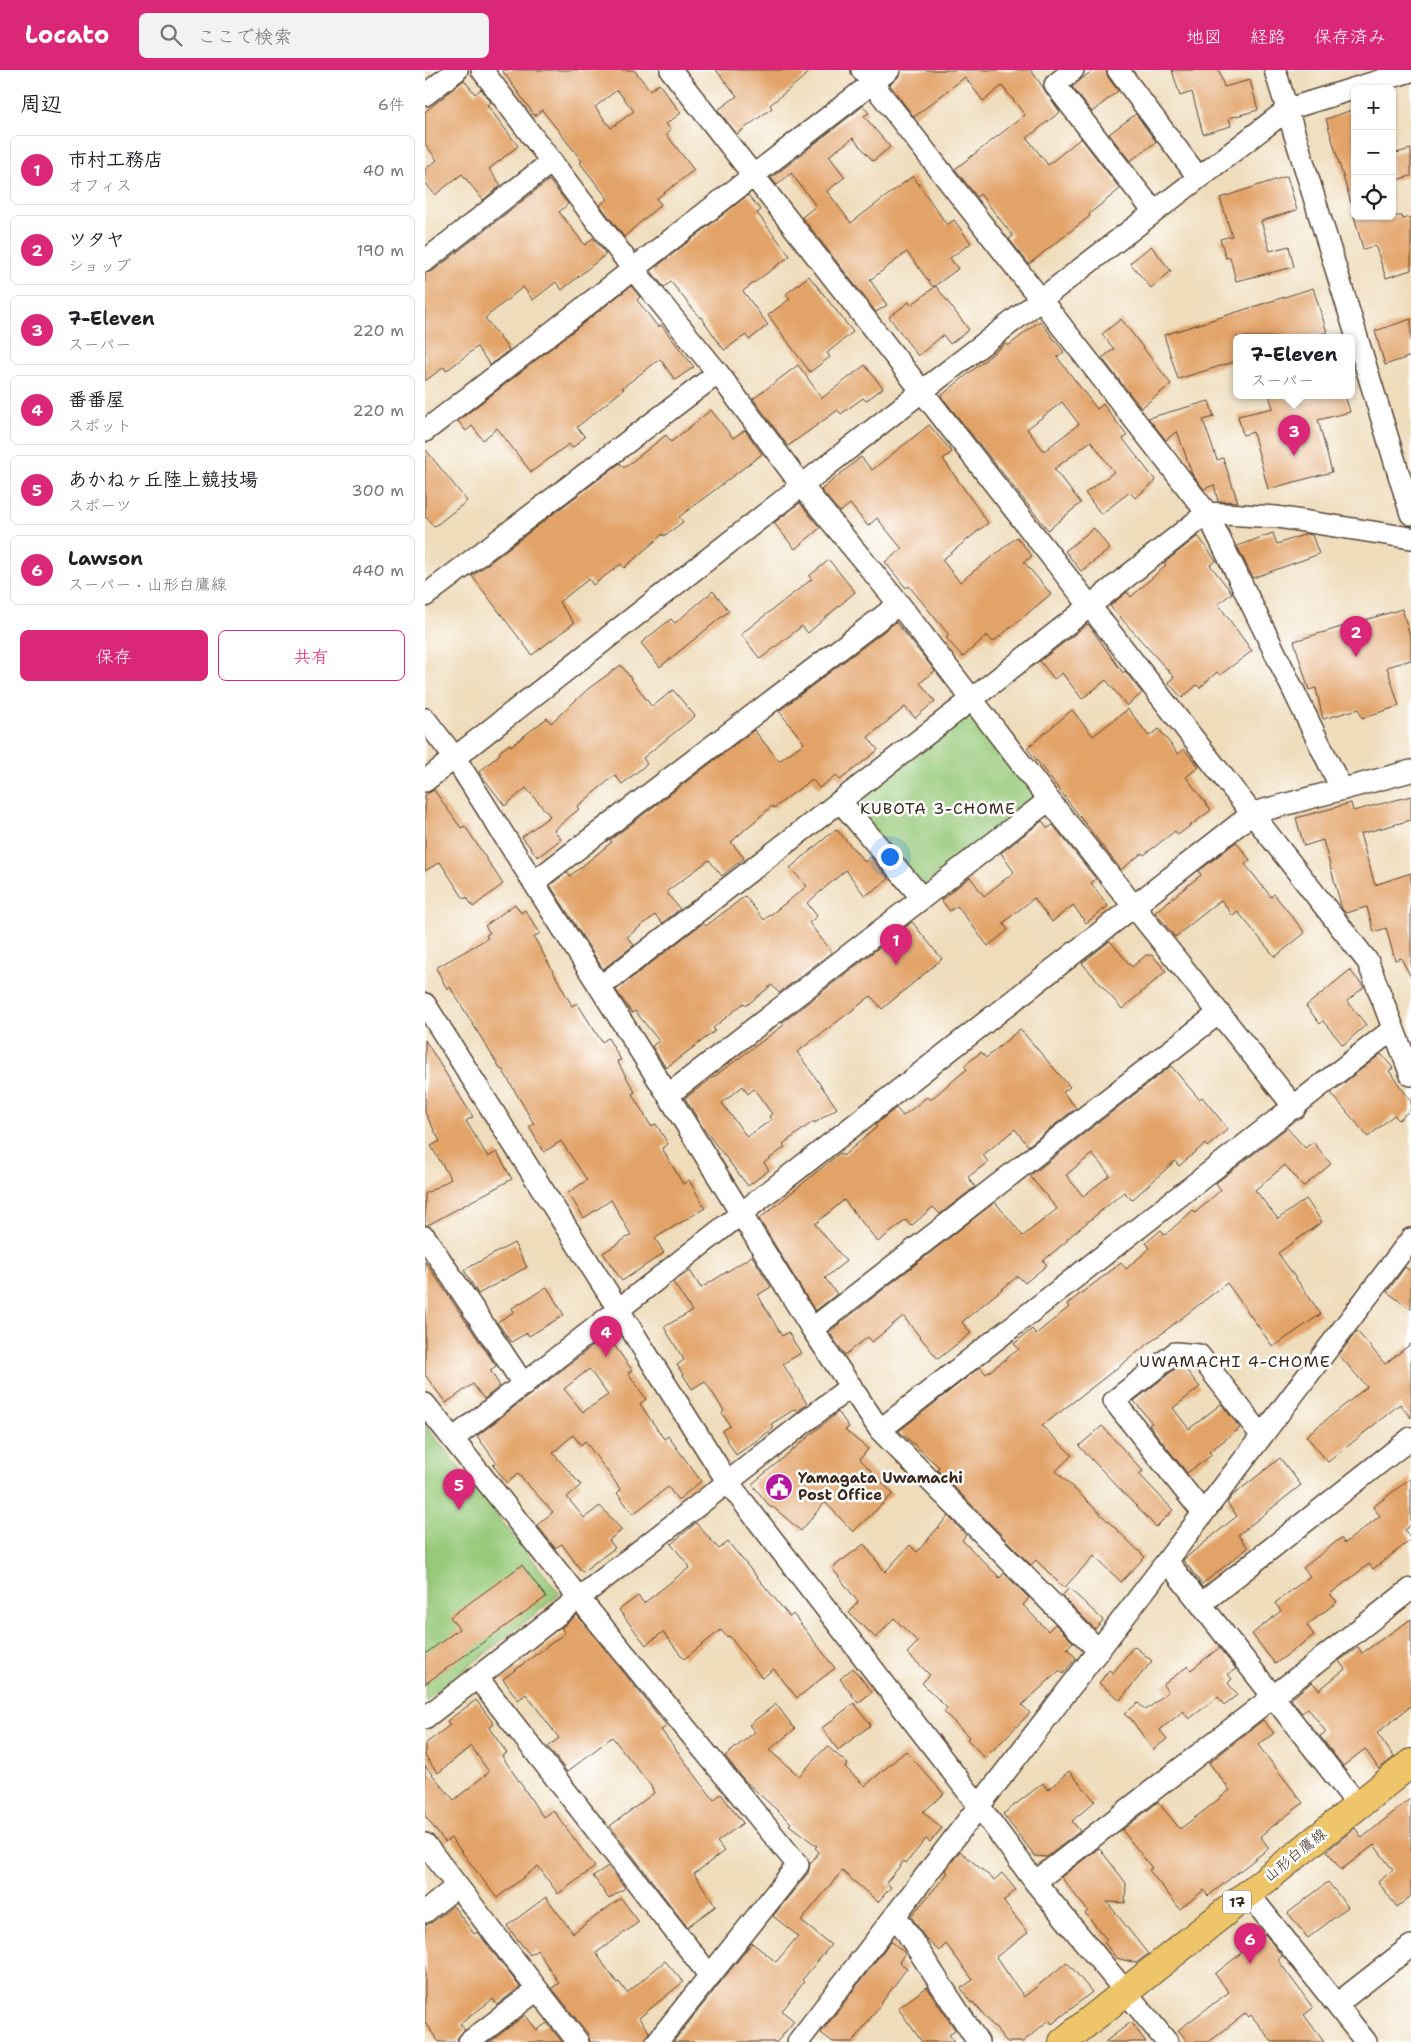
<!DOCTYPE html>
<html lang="ja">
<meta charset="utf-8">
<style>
:root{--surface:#fff;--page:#f2f2f2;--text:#202124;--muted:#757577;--line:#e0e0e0;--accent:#db2777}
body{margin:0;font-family:"Shantell Sans","Klee One",sans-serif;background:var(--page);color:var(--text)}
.controls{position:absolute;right:15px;top:15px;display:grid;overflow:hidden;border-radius:8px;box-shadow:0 1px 4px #0004}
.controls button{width:45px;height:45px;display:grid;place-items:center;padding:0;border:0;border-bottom:1px solid var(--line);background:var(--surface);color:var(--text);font:25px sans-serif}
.you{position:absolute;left:464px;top:786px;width:18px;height:18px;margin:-12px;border:4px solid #fff;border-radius:50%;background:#1a73e8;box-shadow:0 0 0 8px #1a73e833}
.badge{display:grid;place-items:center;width:32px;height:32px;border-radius:50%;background:var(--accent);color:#fff;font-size:16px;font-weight:700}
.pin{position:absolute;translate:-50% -41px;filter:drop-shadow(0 1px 2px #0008)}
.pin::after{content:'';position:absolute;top:26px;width:18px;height:15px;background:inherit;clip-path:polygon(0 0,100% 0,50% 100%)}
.popup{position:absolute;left:808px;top:264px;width:122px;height:65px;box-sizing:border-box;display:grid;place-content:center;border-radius:8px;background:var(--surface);filter:drop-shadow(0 1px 4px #0005);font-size:16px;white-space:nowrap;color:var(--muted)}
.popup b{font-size:19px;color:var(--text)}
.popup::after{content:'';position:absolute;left:50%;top:100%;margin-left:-10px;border:10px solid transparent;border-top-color:var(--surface)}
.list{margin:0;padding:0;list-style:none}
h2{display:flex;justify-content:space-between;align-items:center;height:65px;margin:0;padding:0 20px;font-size:21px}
h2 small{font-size:16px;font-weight:400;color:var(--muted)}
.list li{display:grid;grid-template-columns:32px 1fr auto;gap:15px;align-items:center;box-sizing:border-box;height:70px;margin:0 10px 10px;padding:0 10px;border:1px solid var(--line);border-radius:8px}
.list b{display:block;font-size:19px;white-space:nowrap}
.list p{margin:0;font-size:16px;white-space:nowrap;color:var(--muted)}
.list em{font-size:16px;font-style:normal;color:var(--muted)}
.actions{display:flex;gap:10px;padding:15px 20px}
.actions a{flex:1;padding:11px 0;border:1px solid var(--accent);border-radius:8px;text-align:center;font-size:18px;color:var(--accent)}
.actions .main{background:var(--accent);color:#fff}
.icon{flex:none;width:28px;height:28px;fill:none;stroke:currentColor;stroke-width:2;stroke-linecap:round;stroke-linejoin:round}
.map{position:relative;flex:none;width:986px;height:1972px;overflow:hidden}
header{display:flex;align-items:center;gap:30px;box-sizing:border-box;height:70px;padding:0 25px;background:var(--accent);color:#fff}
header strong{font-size:24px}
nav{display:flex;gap:28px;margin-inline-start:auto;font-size:18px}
.search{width:350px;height:45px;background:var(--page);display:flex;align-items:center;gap:12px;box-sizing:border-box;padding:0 18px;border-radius:8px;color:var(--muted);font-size:19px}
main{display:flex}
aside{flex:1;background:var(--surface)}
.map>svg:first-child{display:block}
.green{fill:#96c979;stroke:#687a4c}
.building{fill:#e2a367;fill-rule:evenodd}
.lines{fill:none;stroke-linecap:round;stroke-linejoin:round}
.minor-casing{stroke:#564535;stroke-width:24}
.major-casing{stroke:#564535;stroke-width:30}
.minor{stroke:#fff;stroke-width:21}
.major{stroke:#eec569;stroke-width:28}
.labels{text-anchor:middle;stroke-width:5;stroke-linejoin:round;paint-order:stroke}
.shield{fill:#fff;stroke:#766a62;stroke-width:1}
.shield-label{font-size:14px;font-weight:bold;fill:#3b2a1e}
.poi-label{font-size:15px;font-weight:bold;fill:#3b2a1e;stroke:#fff;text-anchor:start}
.street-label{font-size:15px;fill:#3b2a1e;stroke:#fff}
.neighbourhood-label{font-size:16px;letter-spacing:1px;fill:#3b2a1e;stroke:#fff}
</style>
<header>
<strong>Locato</strong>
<div class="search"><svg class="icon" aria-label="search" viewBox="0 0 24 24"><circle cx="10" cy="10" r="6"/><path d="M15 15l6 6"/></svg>ここで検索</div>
<nav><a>地図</a><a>経路</a><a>保存済み</a></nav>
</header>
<main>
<aside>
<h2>周辺<small>6件</small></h2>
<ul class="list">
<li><span class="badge">1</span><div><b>市村工務店</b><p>オフィス</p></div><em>40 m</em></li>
<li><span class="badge">2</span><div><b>ツタヤ</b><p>ショップ</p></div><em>190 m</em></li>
<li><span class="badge">3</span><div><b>7-Eleven</b><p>スーパー</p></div><em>220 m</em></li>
<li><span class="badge">4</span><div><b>番番屋</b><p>スポット</p></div><em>220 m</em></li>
<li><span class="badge">5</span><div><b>あかねヶ丘陸上競技場</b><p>スポーツ</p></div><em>300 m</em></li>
<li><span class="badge">6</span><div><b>Lawson</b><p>スーパー · 山形白鷹線</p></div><em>440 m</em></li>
</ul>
<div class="actions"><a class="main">保存</a><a>共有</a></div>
</aside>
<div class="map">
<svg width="986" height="1972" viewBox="0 0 986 1972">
<rect width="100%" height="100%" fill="#fff"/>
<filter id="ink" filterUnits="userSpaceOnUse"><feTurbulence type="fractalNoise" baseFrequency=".02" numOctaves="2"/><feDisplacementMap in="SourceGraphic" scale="10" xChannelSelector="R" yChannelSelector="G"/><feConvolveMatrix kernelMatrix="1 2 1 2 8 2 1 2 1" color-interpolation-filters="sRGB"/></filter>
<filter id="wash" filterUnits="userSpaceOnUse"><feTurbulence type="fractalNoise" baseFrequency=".0096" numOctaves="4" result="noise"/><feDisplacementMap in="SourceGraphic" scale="20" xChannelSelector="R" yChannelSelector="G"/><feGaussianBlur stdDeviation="1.12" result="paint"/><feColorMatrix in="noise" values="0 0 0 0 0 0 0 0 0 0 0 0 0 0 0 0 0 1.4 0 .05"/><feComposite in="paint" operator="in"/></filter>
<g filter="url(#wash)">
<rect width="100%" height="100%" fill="#eedcba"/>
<path class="green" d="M544 642 611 728 495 818 429 732Z
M0 1355 135 1524 0 1631Z"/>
<g id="blocks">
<path class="building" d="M77 0H209L225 20 234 14 256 43 241 54 246 60 241 64 269 100 231 129 236 134 199 167 175 135 183 129 155 93 157 91 117 40 110 46ZM192 20 209 41 186 58 170 37Z
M291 0H387L345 35 347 38 312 64 293 40 312 26Z
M476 0H606L635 42 602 68 623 95 656 68 695 119 664 144 665 146 604 194 584 169 588 166 555 124 552 127 530 99 600 45 577 16 558 31 540 7 489 47 465 15 475 5Z
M668 0H681L683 7 693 21 667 42 647 17Z
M747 0H794L799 17 825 10 833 40 804 48 806 56 778 64 767 22 755 26Z
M39 10 50 24 56 19 66 32 62 35 93 76 64 99 76 115 58 130 37 104 10 125 0 112V99L12 90 0 74V42Z
M438 36 444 43 439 46 465 77 448 91 428 68 404 86 420 107 402 121 426 153 488 106 522 155 529 150 546 173 525 188 533 199 508 217 482 182 445 210 462 235 451 242 377 147 391 136 366 103 352 115 346 108Z
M930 39V132L926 133 901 49Z
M711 44 731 72 705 91 684 64Z
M986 79V106L967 111V84Z
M862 106 872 140 836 151 845 181 864 176 869 197 811 211 805 187 801 188 795 169 807 166 795 128Z
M124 110 143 134 134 142 160 175 168 168 181 184 137 220 131 212 108 230 98 217 60 248 84 280 65 295 52 277 21 301 19 297 0 311V203L8 201Z
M323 125 336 140 332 143 365 186 318 221 343 255 324 270 321 265 299 280 276 247 275 248 246 212 239 217 226 201Z
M929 146H977L978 149 986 147V200L961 208 951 178 949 176 938 179Z
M726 176 746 201 726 218 705 193Z
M384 206 428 262 402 283 405 287 385 302 343 245 365 229 361 224Z
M206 216 215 227 212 230 233 257 236 255 269 297 250 310 235 289 197 318 199 319 152 357 160 367 147 378 144 374 106 402 72 358 58 370 47 356 41 361 33 351Z
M511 216 544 260 525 274 518 265 493 286 464 247 484 232 486 235Z
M888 218 902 262 884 267H812V291L753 309 739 265Z
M696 249 746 314 716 338 677 288 689 279 677 264Z
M986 249V286L960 295 950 261Z
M615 251 639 282 632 287 672 339 678 334 702 366 698 369 731 411 710 428 705 422 676 444 660 423 689 402 666 371 629 399 656 433 623 460 516 326 581 273 583 276ZM637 332 654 354 619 381 602 359Z
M373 295 397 328 440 295 458 318 441 331 438 328 416 344 413 340 363 376 328 329Z
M844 325H920L925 342 893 350 907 402 843 419 828 362 818 365 813 346 848 338Z
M784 331 789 347 778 350 792 390 798 388 813 432 793 431 789 415 779 419 767 404 752 361 741 370 723 348Z
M286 340 308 368 320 360 337 384 254 447 258 452 239 466 238 464 199 498 196 494 168 515 164 509 134 532 149 553 107 585 47 506 195 393 199 398 241 365 246 372Z
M504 355 527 382 518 389 563 453 517 490 535 512 592 467 607 486 599 492 626 524 568 572 562 565 538 587 521 568 524 565 501 537 484 516 481 518 460 492 477 479 452 448 443 456 425 434 415 442 396 420 436 387 447 400Z
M0 379 42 431 9 457 0 446Z
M375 433 395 458 370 479 349 453Z
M669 458 685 479 656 501 640 481Z
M848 463 852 474 881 464 887 465 894 484 828 508 812 476Z
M773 466 791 491 785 495 807 523 793 534 827 581 795 605 792 602 775 618 772 615 757 628 743 612 749 607 685 536 702 522 706 527 741 495 739 493Z
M404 490 430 522 383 563 377 556 335 589 316 564 387 509 384 506Z
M288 521 304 541 235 597 216 573 246 549 250 553Z
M977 539 986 569V590L962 597 974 636 937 648 934 639 898 649 891 618 884 620 869 571Z
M471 552 510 601 495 613 510 631 490 648 480 637 443 667 453 680 415 710 411 705 394 718 387 709 349 738 347 736 306 772 319 788 297 806 284 790 241 822 255 839 237 853 230 845 202 867 209 875 178 899 125 815 142 802 145 806 187 772 185 770 329 660 354 691 379 673 354 641Z
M663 554 698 603 700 601 717 623 702 636 681 610 657 629 637 603 629 609 615 591Z
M196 595 227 637 248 620 270 646 218 688 222 694 197 714 190 705 152 737 154 739 129 760 136 769 113 787 97 767 125 746 101 718 80 736 54 702 75 684 74 682 85 674 86 676 122 648 126 653 163 619Z
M703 639 724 666 734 659 753 684 759 679 774 697 761 707 786 740 753 765 750 761 719 785 717 783 696 800 602 678 647 640 668 666Z
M9 720 36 758 40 756 78 814 48 837 42 827 39 829 15 792 0 801V725Z
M986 726V750L935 764 950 815 986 803V907L976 888 970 890 961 858 949 862 942 837 921 843 917 839 898 770 879 776 871 748 926 733 928 741Z
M617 751 623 758 628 755 671 809 666 813 683 836 661 853 648 835 627 852 609 828 578 853 583 860 563 876 532 836 525 841 516 830 545 807 559 826 589 802 576 783Z
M411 759 440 792 446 787 464 809 440 826 421 800 382 833 392 846 384 853 407 882 354 923 347 915 322 935 319 933 288 958 290 961 241 998 227 976 234 971 210 941 207 943 191 920 278 853 281 856 320 826 339 850 382 816 365 798Z
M811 772 825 790 820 794 846 827 849 824 880 863 850 887 813 842 808 846 796 830 750 867 730 842 776 805 774 801Z
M90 834 96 843 100 840 115 863 109 867 147 936 152 933 177 972 183 968 196 990 192 991 210 1022 207 1024 226 1056 231 1054 243 1074 237 1078 258 1114 264 1110 280 1138 230 1168 239 1183 197 1211 178 1183 206 1165 186 1130 159 1148 143 1123 162 1110 136 1071 119 1082 104 1057 109 1054 77 999 76 1000 25 917 22 919 11 898 63 868 61 865 65 863 60 856Z
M487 852 517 889 457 939 446 926 372 982 412 1038 390 1053 389 1051 358 1074 360 1077 339 1093 344 1100 323 1116 278 1058 260 1028 359 955 357 953ZM318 1016 323 1024 329 1019 347 1044 344 1046 346 1050 322 1067 297 1033Z
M685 871 707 897 721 885H727L741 901 697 939 657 893Z
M925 900 939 917 922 931 941 955 918 975 898 951 895 954 881 936Z
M595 959 645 1017 638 1022 651 1038 603 1076 590 1059 558 1085 563 1092 543 1107 550 1117 515 1144 508 1137 486 1156 481 1150 453 1172 419 1130 390 1154 421 1191 400 1208 412 1224 390 1241 334 1149 415 1083 418 1086 452 1057 450 1055 471 1038 478 1046 502 1027 505 1030 542 999 539 996 556 982 561 988Z
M0 970 48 1047 41 1051 63 1087 72 1082 87 1109 3 1155H0V1124L26 1109 6 1076 15 1071 0 1043Z
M956 984 968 998 964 1001 986 1031V1039L974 1050 969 1045 943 1067 906 1023Z
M746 996 774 1029 777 1027 803 1059 782 1077 780 1074 754 1096 750 1091 707 1130 699 1122 642 1169 643 1170 618 1191 622 1195 600 1213 593 1206 537 1252 546 1263 513 1289 478 1246 447 1272 443 1267 420 1285 404 1262 570 1132 598 1166 632 1139 605 1106ZM667 1084 685 1105 658 1126 641 1105Z
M862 1058 880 1078 888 1072 906 1094 878 1117 860 1095 830 1120 853 1149 881 1129 897 1152 853 1183 896 1244 848 1277 802 1213 617 1356 647 1385 631 1401 720 1487 696 1512 669 1486 639 1518 611 1490 606 1495 512 1400 514 1397 474 1361 555 1297 561 1304 594 1279 589 1274 607 1259 611 1264 644 1237 642 1234 696 1193 701 1199 725 1178 721 1173 736 1160 740 1165 768 1140 770 1143 796 1120 791 1113Z
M89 1173 102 1197 53 1224 39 1200Z
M327 1186 346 1217 333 1225 357 1266 363 1262 376 1283 358 1294 382 1334 372 1342 370 1339 346 1354 349 1358 311 1385 297 1361 305 1356 297 1343 299 1341 280 1311 267 1319 252 1295 259 1290 239 1257 267 1241 248 1212 265 1201 276 1218Z
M0 1191 71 1296 65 1300 75 1316 59 1329 48 1314 21 1333 0 1305Z
M980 1197 986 1201V1239L962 1222Z
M122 1217 139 1245 104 1266 102 1263 86 1272 72 1252 89 1242 87 1238Z
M932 1261 960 1294 986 1274V1348L975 1334 903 1392 881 1366 942 1317 914 1285Z
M182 1265 207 1300 203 1303 221 1329 215 1334 239 1369 243 1366 276 1411 253 1430 243 1417 208 1444 192 1423 196 1420 160 1371 156 1375 148 1365 128 1383 156 1415 142 1427 159 1448 175 1436 197 1460 184 1470 190 1478 157 1502 137 1474 130 1478 112 1455 128 1442 93 1404 82 1413 68 1395 71 1392 52 1366ZM164 1299 183 1325 158 1342 139 1319Z
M754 1296H758L775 1317 748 1338 764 1359 796 1334 815 1358 784 1382 787 1385 762 1403 724 1355 727 1353 709 1331Z
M413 1342 424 1357 420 1360 443 1379 435 1389 468 1424 428 1462 400 1432 376 1461 348 1437 346 1438 327 1414Z
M677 1356 718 1401 714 1404 748 1440 731 1457 654 1376Z
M855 1388 876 1415 813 1465 823 1478 777 1514 758 1490 812 1446 802 1433 807 1426Z
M986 1408V1455L980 1460 986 1470 948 1499 944 1494 905 1524 912 1532 882 1555 889 1565 850 1594 827 1564 856 1541 850 1533 885 1506 878 1498 916 1468 920 1473 955 1446 948 1437Z
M523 1446 541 1465 537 1470 575 1508 579 1503 604 1528 598 1535 623 1561 630 1554 648 1572 642 1578 651 1588 638 1604 635 1600 597 1635 605 1643 560 1688 542 1669 544 1667 519 1642 522 1638 497 1613 505 1605 482 1583 493 1572 469 1548 451 1568 424 1543 433 1532 407 1498 439 1474 460 1502 485 1475 492 1482Z
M271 1453 294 1479 303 1472 365 1547 368 1544 410 1598 372 1628 349 1599 337 1608 304 1566 302 1567 296 1560 259 1589 238 1562 221 1575 194 1540 213 1526 219 1533 265 1497 246 1474Z
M97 1495 121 1527 0 1614V1584L34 1559 25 1547Z
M644 1518 678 1550 670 1559 637 1526Z
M152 1545 242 1656 236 1660 289 1730 296 1724 318 1753 292 1772 299 1781 269 1804 291 1836 262 1857 185 1756 229 1723 226 1716 187 1667 142 1702 123 1677 134 1668 101 1624 93 1630 78 1609 140 1563 136 1558Z
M986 1549V1636L952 1663 969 1687 954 1699 940 1679 918 1696 895 1666 901 1662 883 1638 877 1643 866 1629 887 1612 894 1620 920 1599 914 1591 933 1577 937 1583Z
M709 1576 727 1591 695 1630 674 1613 684 1600 688 1603Z
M794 1578 811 1599 803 1604 807 1609 803 1613 812 1625 799 1635 793 1627 764 1649 758 1641 735 1660 742 1669 728 1680 706 1649 699 1644 713 1633 721 1640 743 1622 738 1615 763 1596 766 1600Z
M428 1598 447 1622 433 1633 415 1609Z
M51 1630 69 1654 64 1658 82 1683 77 1686 118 1747 128 1740 170 1797 133 1824 113 1796 72 1828 26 1768 20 1772 0 1746V1696L29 1730 64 1702 46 1676 13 1703 0 1686V1674L25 1655 22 1651Z
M429 1633 446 1655 413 1680 397 1658Z
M351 1634 370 1659 344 1680 374 1706 402 1676 423 1694 420 1697 440 1716 481 1681 519 1724 498 1742 517 1758 505 1772 501 1769 481 1793 479 1791 461 1813 466 1817 453 1832 417 1801 376 1851 406 1875 377 1910 379 1912 357 1941 369 1951 352 1972H248L327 1873 351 1892 373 1866 348 1846 383 1803 385 1794 394 1782 390 1778 392 1776 364 1755 366 1753 319 1710 300 1686 330 1662 324 1655Z
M838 1650 849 1663 833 1675 878 1733 835 1766 844 1778 783 1826 779 1820 755 1839 724 1800 727 1798 697 1760 733 1732 755 1759 780 1740 805 1720 784 1693Z
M644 1701 670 1731 647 1751 655 1761 622 1787 610 1786 578 1744 618 1713 623 1720Z
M986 1728V1826L972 1837 953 1812 968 1800 949 1775 916 1800 902 1781 930 1758 937 1768Z
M674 1778 701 1813 700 1833 682 1832 723 1884 711 1893 691 1888 679 1872 682 1870 660 1843 663 1841 636 1807Z
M535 1781 569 1810 577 1803 591 1820 578 1831 603 1863 571 1887 599 1927 642 1892 667 1922 627 1954 624 1950 598 1972H582L548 1932 546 1933 536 1918 548 1910 521 1874 514 1881 501 1869 486 1846 523 1803 520 1801Z
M183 1796 200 1818 184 1829 168 1806Z
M903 1812 923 1837 883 1868 863 1843Z
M121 1827 148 1863 196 1828 214 1852 171 1883 192 1913 194 1912 202 1923 240 1891 258 1912 214 1948 224 1962 220 1972H165L163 1964 127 1918 134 1913 112 1880 105 1885 82 1856Z
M28 1836 49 1864 52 1862 95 1917 72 1935 68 1929 35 1954 40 1960 33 1967 32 1972H14L0 1953V1855L8 1852Z
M840 1864 857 1886 853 1890 888 1938 879 1945 899 1972H847L826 1945 824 1947 821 1943 784 1972H763L753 1960 804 1922 790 1904Z
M466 1871 480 1883 474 1892 482 1898 428 1972H408L396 1963Z
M502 1917 530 1960 524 1964 529 1972H497L473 1938Z
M100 1945 112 1960 122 1953 137 1972H65Z
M706 1952 721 1972H680Z"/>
</g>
</g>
<g filter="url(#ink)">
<use href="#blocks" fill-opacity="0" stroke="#564535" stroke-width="1"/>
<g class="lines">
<g class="minor-casing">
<path id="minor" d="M57 0 208 199 293 303 377 416 474 534 624 730 870 1038
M246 0 943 892 986 1005
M437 0 782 443 916 718
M648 0 630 15 729 142
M693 0 773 107
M850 0 986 444
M0 25 32 0
M0 191 126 92
M0 361 464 0
M0 526 293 303
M0 649 30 688 243 1025 387 1259 455 1360 674 1581
M0 711 496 322 863 39 986 1
M415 731 497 828
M109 812 474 534
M175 917 546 630 782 443 852 447 986 468
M0 934 302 1411 554 1736 610 1812 742 1972
M243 1025 624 730
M0 1167 99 1315
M387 1259 794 943
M0 1334 153 1527 373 1795 232 1972
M455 1360 968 959
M28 1369 828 743 986 701
M778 1443 689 1331 750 1283 774 1285 837 1366
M742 1491 933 1735
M776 1534 986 1368
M52 1607 285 1906
M0 1648 426 1316
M0 1774 153 1972
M610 1812 986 1519
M823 1823 941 1972
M0 1842 32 1816
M471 1846 553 1972
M912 1934 986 1876
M44 1972 112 1920
M373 1972 742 1491 986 1169"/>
</g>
<g class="major-casing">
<path id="major" d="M638 1972 986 1693"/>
</g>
<use href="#minor" class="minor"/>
<use href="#major" class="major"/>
</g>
</g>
<defs>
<g id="civic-disc" transform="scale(1.4375)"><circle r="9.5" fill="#b5179e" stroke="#fff"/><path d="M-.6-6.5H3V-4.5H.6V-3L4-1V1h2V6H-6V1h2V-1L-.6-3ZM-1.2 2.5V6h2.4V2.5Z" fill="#fff"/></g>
</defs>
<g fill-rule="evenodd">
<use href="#civic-disc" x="354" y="1417"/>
</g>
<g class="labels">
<rect class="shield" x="798" y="1820.5" width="28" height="23" rx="4"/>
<g class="shield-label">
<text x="812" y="1837">17</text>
</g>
<g class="poi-label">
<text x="373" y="1413">Yamagata Uwamachi<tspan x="373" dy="17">Post Office</tspan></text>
</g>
<g class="street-label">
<text transform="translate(870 1785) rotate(-39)" y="5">山形白鷹線</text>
</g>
<g class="neighbourhood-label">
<text x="513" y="744">KUBOTA 3-CHOME</text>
<text x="810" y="1297">UWAMACHI 4-CHOME</text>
</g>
</g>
</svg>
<div class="controls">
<button>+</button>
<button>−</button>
<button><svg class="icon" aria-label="locate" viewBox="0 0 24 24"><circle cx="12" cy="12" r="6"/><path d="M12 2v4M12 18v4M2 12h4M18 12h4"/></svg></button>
</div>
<div class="you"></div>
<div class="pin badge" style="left:471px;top:895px">1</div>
<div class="pin badge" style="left:931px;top:587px">2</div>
<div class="pin badge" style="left:869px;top:386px">3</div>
<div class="popup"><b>7-Eleven</b>スーパー</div>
<div class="pin badge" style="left:181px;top:1287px">4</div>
<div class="pin badge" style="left:34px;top:1440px">5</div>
<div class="pin badge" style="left:825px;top:1894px">6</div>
</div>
</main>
